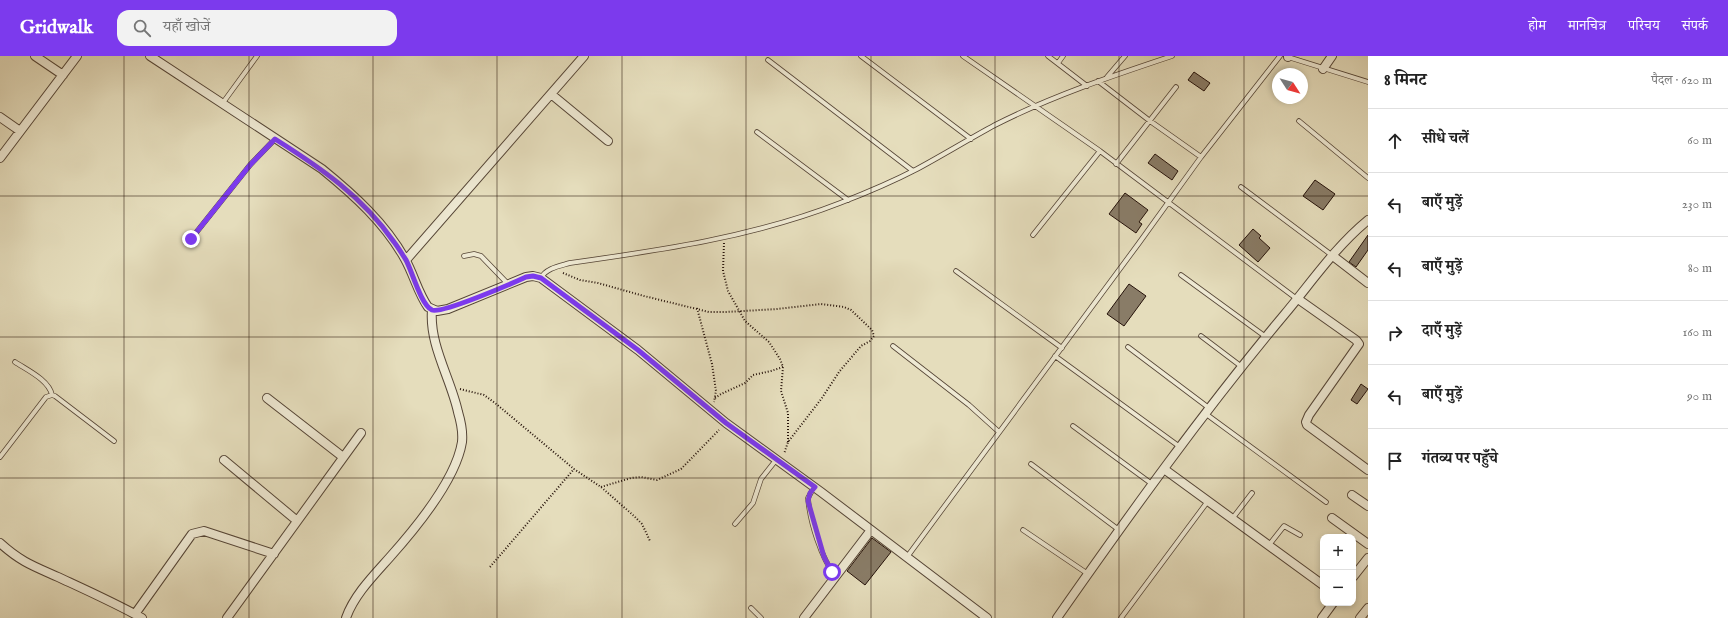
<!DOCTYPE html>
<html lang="hi">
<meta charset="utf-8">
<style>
:root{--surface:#fff;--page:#f2f2f2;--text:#222;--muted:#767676;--line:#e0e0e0;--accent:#7c3aed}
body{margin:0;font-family:"IM FELL English","Noto Serif Devanagari",serif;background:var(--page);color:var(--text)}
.controls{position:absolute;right:12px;bottom:12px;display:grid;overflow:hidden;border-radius:8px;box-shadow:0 2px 6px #0003}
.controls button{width:36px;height:36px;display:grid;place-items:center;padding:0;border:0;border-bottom:1px solid var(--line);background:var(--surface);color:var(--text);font:20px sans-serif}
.compass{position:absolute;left:1272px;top:12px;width:36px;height:36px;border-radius:50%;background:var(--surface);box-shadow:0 2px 6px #0003;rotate:126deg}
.stop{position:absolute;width:12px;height:12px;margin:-9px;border:3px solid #7c3aed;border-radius:50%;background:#fff}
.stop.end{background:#7c3aed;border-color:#fff;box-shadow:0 1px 4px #0008}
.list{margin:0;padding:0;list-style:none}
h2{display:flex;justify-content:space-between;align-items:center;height:52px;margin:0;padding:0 16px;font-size:17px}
h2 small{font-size:13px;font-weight:400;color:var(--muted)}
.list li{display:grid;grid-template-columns:26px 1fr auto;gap:12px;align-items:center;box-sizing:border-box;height:64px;padding:0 16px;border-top:1px solid var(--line)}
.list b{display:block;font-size:15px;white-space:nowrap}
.list em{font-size:13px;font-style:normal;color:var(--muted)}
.icon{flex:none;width:22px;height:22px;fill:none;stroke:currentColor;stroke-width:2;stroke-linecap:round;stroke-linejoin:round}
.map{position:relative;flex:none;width:1368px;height:562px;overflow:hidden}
header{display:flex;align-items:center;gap:24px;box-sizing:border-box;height:56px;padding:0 20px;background:var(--accent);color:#fff}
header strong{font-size:19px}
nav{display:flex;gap:22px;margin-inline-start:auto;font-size:14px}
.search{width:280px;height:36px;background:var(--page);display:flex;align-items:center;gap:10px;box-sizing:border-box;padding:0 14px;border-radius:12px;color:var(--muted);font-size:15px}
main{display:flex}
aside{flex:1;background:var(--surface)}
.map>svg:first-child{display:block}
.building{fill:#897c67;stroke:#25120a}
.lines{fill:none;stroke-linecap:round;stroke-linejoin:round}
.lane-casing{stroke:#554536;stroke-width:5.5}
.street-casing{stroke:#554536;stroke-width:10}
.path{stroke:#25120a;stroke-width:2;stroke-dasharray:1 2;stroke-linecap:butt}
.lane{stroke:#eee9d3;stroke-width:4}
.street{stroke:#eee9d3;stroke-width:8}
.route{stroke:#7c3aed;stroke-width:5}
.grid{fill:none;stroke:#25120a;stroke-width:1;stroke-opacity:0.55}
</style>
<header>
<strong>Gridwalk</strong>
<div class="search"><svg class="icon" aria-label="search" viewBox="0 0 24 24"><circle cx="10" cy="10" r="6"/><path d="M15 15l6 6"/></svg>यहाँ खोजें</div>
<nav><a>होम</a><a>मानचित्र</a><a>परिचय</a><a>संपर्क</a></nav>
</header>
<main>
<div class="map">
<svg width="1368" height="562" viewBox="0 0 1368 562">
<rect width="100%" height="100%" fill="#e5ddbc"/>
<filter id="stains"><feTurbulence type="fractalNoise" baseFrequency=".005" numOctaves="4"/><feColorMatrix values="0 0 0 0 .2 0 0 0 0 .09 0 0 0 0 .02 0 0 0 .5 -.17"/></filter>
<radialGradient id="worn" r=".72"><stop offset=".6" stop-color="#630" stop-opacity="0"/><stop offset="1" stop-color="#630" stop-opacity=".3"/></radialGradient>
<path class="building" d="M1194 16 1210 27 1204 35 1188 24Z
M1155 98 1178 115 1172 124 1148 107Z
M1315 124 1335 138 1323 154 1303 140Z
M1125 137 1148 154 1139 166 1142 168 1136 177 1109 158Z
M1253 173 1261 180 1259 182 1270 192 1258 206 1239 189Z
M1368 179V194L1356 211 1349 206Z
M1129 228 1146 240 1124 270 1107 258Z
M1361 328 1368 333 1357 348 1351 344Z
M872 482 891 496 865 529 847 515Z"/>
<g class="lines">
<g class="lane-casing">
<path id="lane" d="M861 0 971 83
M963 0 1100 95 1297 243
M1048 0 1087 30
M1288 1 1368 26
M768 4 913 115
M1058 7 1063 0
M1107 21 1125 0
M1098 25 1150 65 1201 101
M222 48 257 0
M1299 65 1368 122
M757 76 848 144
M1116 108 1176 31
M1241 131 1333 200
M1033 179 1100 95
M191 183 250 109 275 83
M464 200 474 198 481 200 508 228
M956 215 1062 292
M1181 219 1266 281
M541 222C546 212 560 210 570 207 662 194 753 181 840 147 866 137 892 126 917 113 943 99 969 83 995 69 1052 40 1112 20 1172 0
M1201 280 1242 311
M893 290 969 349 999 376
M1128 291 1209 352
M1055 300 1180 391
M15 306C27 314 49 324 52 339
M1206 358 1326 446
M1073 370 1152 428
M0 401 46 341 52 339 55 340 114 385
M1031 408 1119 474
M814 431 808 442C810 466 821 502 836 521
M1232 463 1252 437
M735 468 753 447 761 423 776 404
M1023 474 1088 518
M1269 489 1284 470 1300 479
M907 501 1139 187 1201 101 1280 0
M751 552 761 562
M1121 562 1208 445"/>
</g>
<g class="street-casing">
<path id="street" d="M35 0 63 19
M150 0 322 113C354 139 385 167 405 203 414 219 418 237 428 251L437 255 448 253 526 221 533 220 541 222 638 294 726 367 821 436 987 562
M1288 1V0
M1323 13 1332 0
M551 38 608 85
M0 61 20 75
M0 102 77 0
M1333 200 1368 227
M406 204 584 0
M1298 243 1356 284 1359 288 1309 359 1306 366 1307 369 1368 414
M267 342 343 401
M224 404 296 464
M1164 413 1323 529
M1352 439 1368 450
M1332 462 1368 488
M0 487C21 506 33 510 58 521 86 534 115 547 142 562
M1353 521 1368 502
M135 558 192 478 204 475 274 498
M227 562 361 377
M346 562C354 539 374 519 390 501 415 473 456 423 462 386 463 376 461 366 458 356 451 323 429 289 432 254
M804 562 871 474
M1057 562C1129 459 1203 356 1284 259 1311 227 1335 191 1368 164
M1322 562 1333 547
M1360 562 1368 552"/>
</g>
<path class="path" d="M724 187 723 215 728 235 745 265 769 286 780 303 783 311 781 335 788 357V386
M563 217 580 224 598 227 644 240 709 256H726L777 253 821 248 844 251 851 254 872 274 874 280 870 285 861 290 839 316 822 342 788 386 784 398
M697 252 712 308 716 335 714 346
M460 333 484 339 495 347 574 413 601 431 634 460 642 468 650 485
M715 342 721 338 745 327 753 319 771 315 783 311
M601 431 631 422 641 421 657 424 681 413 719 374
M490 511 574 413"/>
<use href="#lane" class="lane"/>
<use href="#street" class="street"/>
</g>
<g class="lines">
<path class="route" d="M191 183 250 109 275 83C321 112 362 140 394 186 398 191 402 198 406 204 412 215 421 249 432 254 442 258 513 227 526 221L533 220 541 222 638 294 726 367 815 431 810 437 808 445 824 501 832 516"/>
</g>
<path class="grid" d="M124 0V562M249 0V562M373 0V562M497 0V562M622 0V562M746 0V562M871 0V562M995 0V562M1119 0V562M1244 0V562M0 140H1368M0 281H1368M0 422H1368"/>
<rect width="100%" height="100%" filter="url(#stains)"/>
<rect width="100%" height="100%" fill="url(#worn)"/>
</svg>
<div class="controls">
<button>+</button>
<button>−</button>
</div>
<svg class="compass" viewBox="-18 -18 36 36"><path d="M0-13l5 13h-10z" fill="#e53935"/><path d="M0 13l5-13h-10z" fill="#767676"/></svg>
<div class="stop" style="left:832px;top:516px"></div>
<div class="stop end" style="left:191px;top:183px"></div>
</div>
<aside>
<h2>8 मिनट<small>पैदल · 620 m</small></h2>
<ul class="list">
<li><svg class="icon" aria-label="ahead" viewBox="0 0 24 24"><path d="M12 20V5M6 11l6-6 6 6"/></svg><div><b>सीधे चलें</b></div><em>60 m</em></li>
<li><svg class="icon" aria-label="left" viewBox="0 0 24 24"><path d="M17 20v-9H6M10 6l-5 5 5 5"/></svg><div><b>बाएँ मुड़ें</b></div><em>230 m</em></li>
<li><svg class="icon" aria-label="left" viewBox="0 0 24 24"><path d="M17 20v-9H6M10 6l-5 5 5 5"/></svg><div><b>बाएँ मुड़ें</b></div><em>80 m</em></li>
<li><svg class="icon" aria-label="right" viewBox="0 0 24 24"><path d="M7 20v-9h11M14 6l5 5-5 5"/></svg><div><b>दाएँ मुड़ें</b></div><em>160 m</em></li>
<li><svg class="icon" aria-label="left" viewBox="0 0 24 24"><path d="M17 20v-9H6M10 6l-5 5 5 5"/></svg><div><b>बाएँ मुड़ें</b></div><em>90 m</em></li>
<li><svg class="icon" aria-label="arrive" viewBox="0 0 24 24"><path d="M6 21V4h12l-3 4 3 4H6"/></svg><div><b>गंतव्य पर पहुँचे</b></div></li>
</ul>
</aside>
</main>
